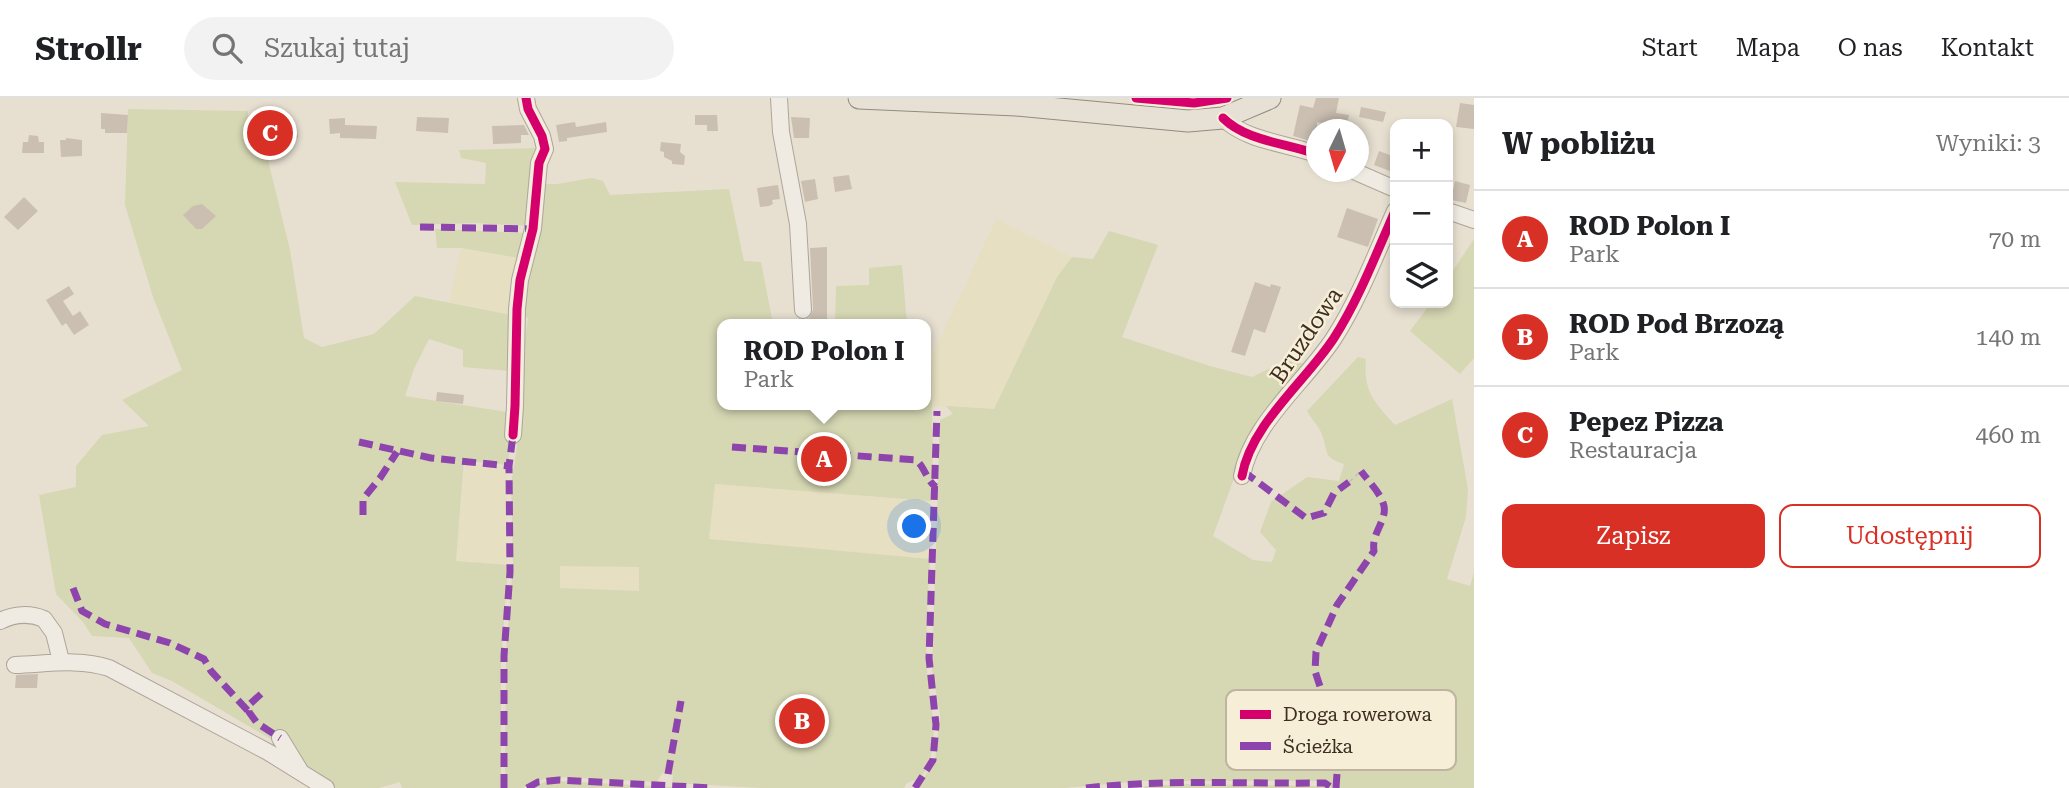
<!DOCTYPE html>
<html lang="pl">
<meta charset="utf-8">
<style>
:root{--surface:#fff;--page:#f2f2f2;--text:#202124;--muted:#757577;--line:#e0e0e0;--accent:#d93025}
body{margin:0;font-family:"Roboto Serif",serif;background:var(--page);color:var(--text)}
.controls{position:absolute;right:21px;top:21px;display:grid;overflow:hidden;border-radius:14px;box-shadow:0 4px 10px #0003}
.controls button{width:63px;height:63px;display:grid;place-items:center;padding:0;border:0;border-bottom:2px solid var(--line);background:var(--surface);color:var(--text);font:35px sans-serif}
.compass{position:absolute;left:1306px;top:21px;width:63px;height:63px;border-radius:50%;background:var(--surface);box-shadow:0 4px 10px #0003;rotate:185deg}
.you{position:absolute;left:915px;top:429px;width:24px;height:24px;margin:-18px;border:5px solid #fff;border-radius:50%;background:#1a73e8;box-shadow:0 0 0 10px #1a73e833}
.badge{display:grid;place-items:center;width:46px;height:46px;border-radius:50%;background:var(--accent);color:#fff;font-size:23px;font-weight:700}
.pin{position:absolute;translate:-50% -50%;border:4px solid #fff;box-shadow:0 2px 7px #0006}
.popup{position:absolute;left:717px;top:221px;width:214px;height:91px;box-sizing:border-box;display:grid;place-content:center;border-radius:14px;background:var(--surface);filter:drop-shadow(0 2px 5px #0005);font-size:23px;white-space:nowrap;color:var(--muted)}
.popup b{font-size:26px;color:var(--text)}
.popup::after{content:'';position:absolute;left:50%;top:100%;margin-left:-14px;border:14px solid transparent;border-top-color:var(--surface)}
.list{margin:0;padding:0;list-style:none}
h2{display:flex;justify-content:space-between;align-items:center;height:91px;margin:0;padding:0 28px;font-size:30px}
h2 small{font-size:23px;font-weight:400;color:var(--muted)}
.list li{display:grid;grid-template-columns:46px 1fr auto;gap:21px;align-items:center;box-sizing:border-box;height:98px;padding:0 28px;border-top:2px solid var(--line)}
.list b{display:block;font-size:26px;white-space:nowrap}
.list p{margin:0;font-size:23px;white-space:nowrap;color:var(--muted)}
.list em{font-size:23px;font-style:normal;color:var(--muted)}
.actions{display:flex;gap:14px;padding:21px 28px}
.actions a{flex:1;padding:16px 0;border:2px solid var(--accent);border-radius:14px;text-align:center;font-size:24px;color:var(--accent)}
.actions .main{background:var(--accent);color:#fff}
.icon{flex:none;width:38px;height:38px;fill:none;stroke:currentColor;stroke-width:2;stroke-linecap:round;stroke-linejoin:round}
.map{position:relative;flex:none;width:1474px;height:690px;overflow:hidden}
header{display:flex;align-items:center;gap:42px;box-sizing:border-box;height:98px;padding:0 35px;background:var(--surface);border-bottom:2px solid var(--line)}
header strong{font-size:33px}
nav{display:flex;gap:38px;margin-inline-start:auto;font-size:24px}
.search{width:490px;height:63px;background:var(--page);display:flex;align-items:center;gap:18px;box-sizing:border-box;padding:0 24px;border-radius:38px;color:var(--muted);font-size:26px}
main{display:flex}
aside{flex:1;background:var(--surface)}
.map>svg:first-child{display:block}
.farmland{fill:#e6dfc2}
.green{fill:#d6d7b3;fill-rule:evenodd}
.building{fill:#cbbfb2}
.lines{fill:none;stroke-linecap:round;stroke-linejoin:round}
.minor-casing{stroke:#ada599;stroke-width:18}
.major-casing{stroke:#928b80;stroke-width:23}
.path{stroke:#c8c2b9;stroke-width:2;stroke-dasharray:5 3.5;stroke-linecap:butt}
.minor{stroke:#efebe3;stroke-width:16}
.major{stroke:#e6e1d4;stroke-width:21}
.quiet{stroke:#8e44ad;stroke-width:7;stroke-dasharray:14 7;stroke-linecap:butt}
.cycleway-casing{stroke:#f7eed8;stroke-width:13}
.cycleway{stroke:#d6006c;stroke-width:9}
.labels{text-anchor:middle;stroke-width:5;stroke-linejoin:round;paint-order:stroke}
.street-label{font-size:23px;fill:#3d2e20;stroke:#f7eed8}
.key{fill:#f7eed8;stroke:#bfb4a1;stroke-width:2}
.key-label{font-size:19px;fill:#3d2e20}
</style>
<header>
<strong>Strollr</strong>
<div class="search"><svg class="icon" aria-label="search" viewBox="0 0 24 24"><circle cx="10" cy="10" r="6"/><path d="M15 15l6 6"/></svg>Szukaj tutaj</div>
<nav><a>Start</a><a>Mapa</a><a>O nas</a><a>Kontakt</a></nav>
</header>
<main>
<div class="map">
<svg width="1474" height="690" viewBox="0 0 1474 690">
<rect width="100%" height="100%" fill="#e7e0d1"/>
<path class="farmland" d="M996 121 1072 159 1057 179 994 311 932 309 931 260Z
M461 150 519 160 511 217 449 204Z
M465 365 507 369 508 467 456 463Z
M714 386 931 403 930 461 709 442Z
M560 467 639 469V494L560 490Z"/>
<path class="green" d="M128 11 248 13 249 32 266 54 290 152 304 240 322 249 374 236 415 198 511 217 509 273 463 269V252L429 241 414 271 405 298 513 315 508 367 464 363 456 463 508 467 501 564V690H402L400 684 379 690H335L274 643 172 583 152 575 129 540 92 538 83 524 56 496 39 397 76 389V368L102 337 149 328 122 302 182 272 153 199 125 107Z
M543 50 529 128 475 125 412 127 395 84 485 86 486 65 461 60 459 52Z
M592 80 603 83 610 97 729 91 744 163 761 164 773 226H722V307H926V259L931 260 933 354 931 403 715 386 709 441 930 461C928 497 925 534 927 570 929 608 944 645 921 680L907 685 904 690H762L672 685 673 677 662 675 657 684 558 679 534 683 523 690H505L506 555 513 466 511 386 517 349 521 267 528 220 522 217 540 86H557ZM560 468 639 469V493L560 490Z
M435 131 526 135 519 160 461 150H437Z
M1109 133 1158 147 1122 239 1210 268 1252 279 1291 260 1307 268 1247 345 1213 438 1253 462 1272 464 1276 452 1260 434 1271 404 1307 379 1339 383 1344 366C1322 359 1329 355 1322 337 1320 329 1311 321 1307 313L1358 259 1366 261C1363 293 1374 304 1395 327L1452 301 1468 391 1466 419 1447 481 1470 488 1474 475V690H1145L1144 688 1186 686 1322 688 1323 683H1142L1065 690H917L935 663 940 617 932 571 940 322 953 316 946 308 994 311 1057 179 1072 159 1093 161Z
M1474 141V260L1460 276 1410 233 1431 205H1448V180Z
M902 167 907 226H835L836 188 869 187V170Z
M560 683 690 690H531L545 684Z"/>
<path class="building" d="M1316 0H1339L1336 15 1349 17 1346 31 1317 24V41L1314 44 1293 38 1300 7 1313 10Z
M1460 5 1474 7V31L1456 29Z
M1361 9 1386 14 1383 24 1359 19Z
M101 15 128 17 127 35H105V31H101Z
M695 17H717L718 33H707V27H695Z
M417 19 449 20 448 35 416 33Z
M791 19 810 20 809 40H794Z
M345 20V27L377 28 376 41 340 40V35L330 36 329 21Z
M575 24 576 29 606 24 607 34 567 40V43L559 44 556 27Z
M524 27 529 37H521V45L493 46 492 28Z
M277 29H297L298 40 278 41 279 47 263 48 262 30Z
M29 37 38 38 39 44H44V55H22L23 44H28Z
M66 40 82 42V58L61 59 60 42H66Z
M661 44 681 46 680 54 685 58 684 67 672 66V63L664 59V54L660 53Z
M1379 53 1395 59V75L1374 67Z
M849 77 852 91 835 94 833 79Z
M815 81 818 101 805 104 801 83Z
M1455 83 1470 87 1466 105 1451 102Z
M778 87 780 101 772 102 773 106 769 108 760 109 757 90Z
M24 99 38 113 18 132 4 119Z
M202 106 216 118 202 131H196L183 117 193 108Z
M1347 110 1378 121 1368 149 1337 139Z
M827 149V226H801V222L809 220 813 212 810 150Z
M1255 184 1270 189 1271 186 1281 189 1265 235 1254 231 1245 258 1231 254Z
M69 188 74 196 63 203 73 218 80 213 89 227 74 237 66 225 62 228 46 202Z
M437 294 464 297 463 306 436 303Z
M38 576 37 590H15L16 577Z"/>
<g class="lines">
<g class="minor-casing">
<path id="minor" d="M779 0 781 34 798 126 803 212
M1223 20C1246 43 1286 45 1316 56
M1356 74 1395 91
M1448 113 1474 122
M513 337 515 308 517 211 520 182 533 131 539 65 545 51 542 38 528 11 526 0
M1242 378C1251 326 1306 283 1334 240 1359 201 1376 156 1395 113
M0 523C14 516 30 515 44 521L54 535 61 563
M15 567C47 566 78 560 109 570L268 654 326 690
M280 640 299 671"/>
</g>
<g class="major-casing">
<path id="major" d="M859 0 1016 7 1188 23 1223 20 1270 0"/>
</g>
<path class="path" d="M1349 384 1361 373"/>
<use href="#minor" class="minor"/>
<use href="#major" class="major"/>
<path class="quiet" d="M420 129 533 131
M359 344 431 360 509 368
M732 349 916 362C925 369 926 382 936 389
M1243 373 1306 420 1324 415 1334 395 1349 384
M363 417V401L380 380 397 354
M73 490 82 513 105 526 170 545 204 561 211 573 249 614
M261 596 250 606 249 614 257 625 280 640
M668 676 681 603
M504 690V558L510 474 509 368 513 337
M527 690 538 684 559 682 713 690
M915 690 933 662 936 627 929 560 937 313
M1086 690C1166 681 1245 686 1325 685L1332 690
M1336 690 1339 647 1315 573 1316 554 1337 507 1374 453C1371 435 1387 423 1384 408 1381 395 1368 383 1361 373"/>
<g class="cycleway-casing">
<path id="cycleway" d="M1136 0 1194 5 1227 0
M1223 20C1246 43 1286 45 1316 56
M513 337 515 308 517 211 520 182 533 131 539 65 545 51 542 38 528 11 526 0
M1242 378C1251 326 1306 283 1334 240 1359 201 1376 156 1395 113"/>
</g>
<use href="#cycleway" class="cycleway"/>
</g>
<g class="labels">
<g class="street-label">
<text transform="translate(1306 237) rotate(-56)" y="8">Bruzdowa</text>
</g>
</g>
<rect x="1226" y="592" width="230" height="80" rx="10" class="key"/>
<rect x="1240" y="612" width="31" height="9" fill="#d6006c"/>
<rect x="1240" y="644" width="31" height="8" fill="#8e44ad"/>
<g class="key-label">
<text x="1283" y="623">Droga rowerowa</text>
<text x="1283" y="655">Ścieżka</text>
</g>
</svg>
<div class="controls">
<button>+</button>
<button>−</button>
<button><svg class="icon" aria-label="layers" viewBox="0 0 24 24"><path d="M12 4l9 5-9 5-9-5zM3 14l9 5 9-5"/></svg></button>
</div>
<svg class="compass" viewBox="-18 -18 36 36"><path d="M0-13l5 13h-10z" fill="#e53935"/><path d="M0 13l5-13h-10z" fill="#757577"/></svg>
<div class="you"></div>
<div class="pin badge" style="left:824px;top:361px">A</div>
<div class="popup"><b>ROD Polon I</b>Park</div>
<div class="pin badge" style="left:802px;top:623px">B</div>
<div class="pin badge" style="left:270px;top:35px">C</div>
</div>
<aside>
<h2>W pobliżu<small>Wyniki: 3</small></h2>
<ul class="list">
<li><span class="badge">A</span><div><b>ROD Polon I</b><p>Park</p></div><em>70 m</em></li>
<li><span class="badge">B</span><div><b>ROD Pod Brzozą</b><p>Park</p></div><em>140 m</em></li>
<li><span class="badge">C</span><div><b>Pepez Pizza</b><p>Restauracja</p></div><em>460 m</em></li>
</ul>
<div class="actions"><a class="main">Zapisz</a><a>Udostępnij</a></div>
</aside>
</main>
